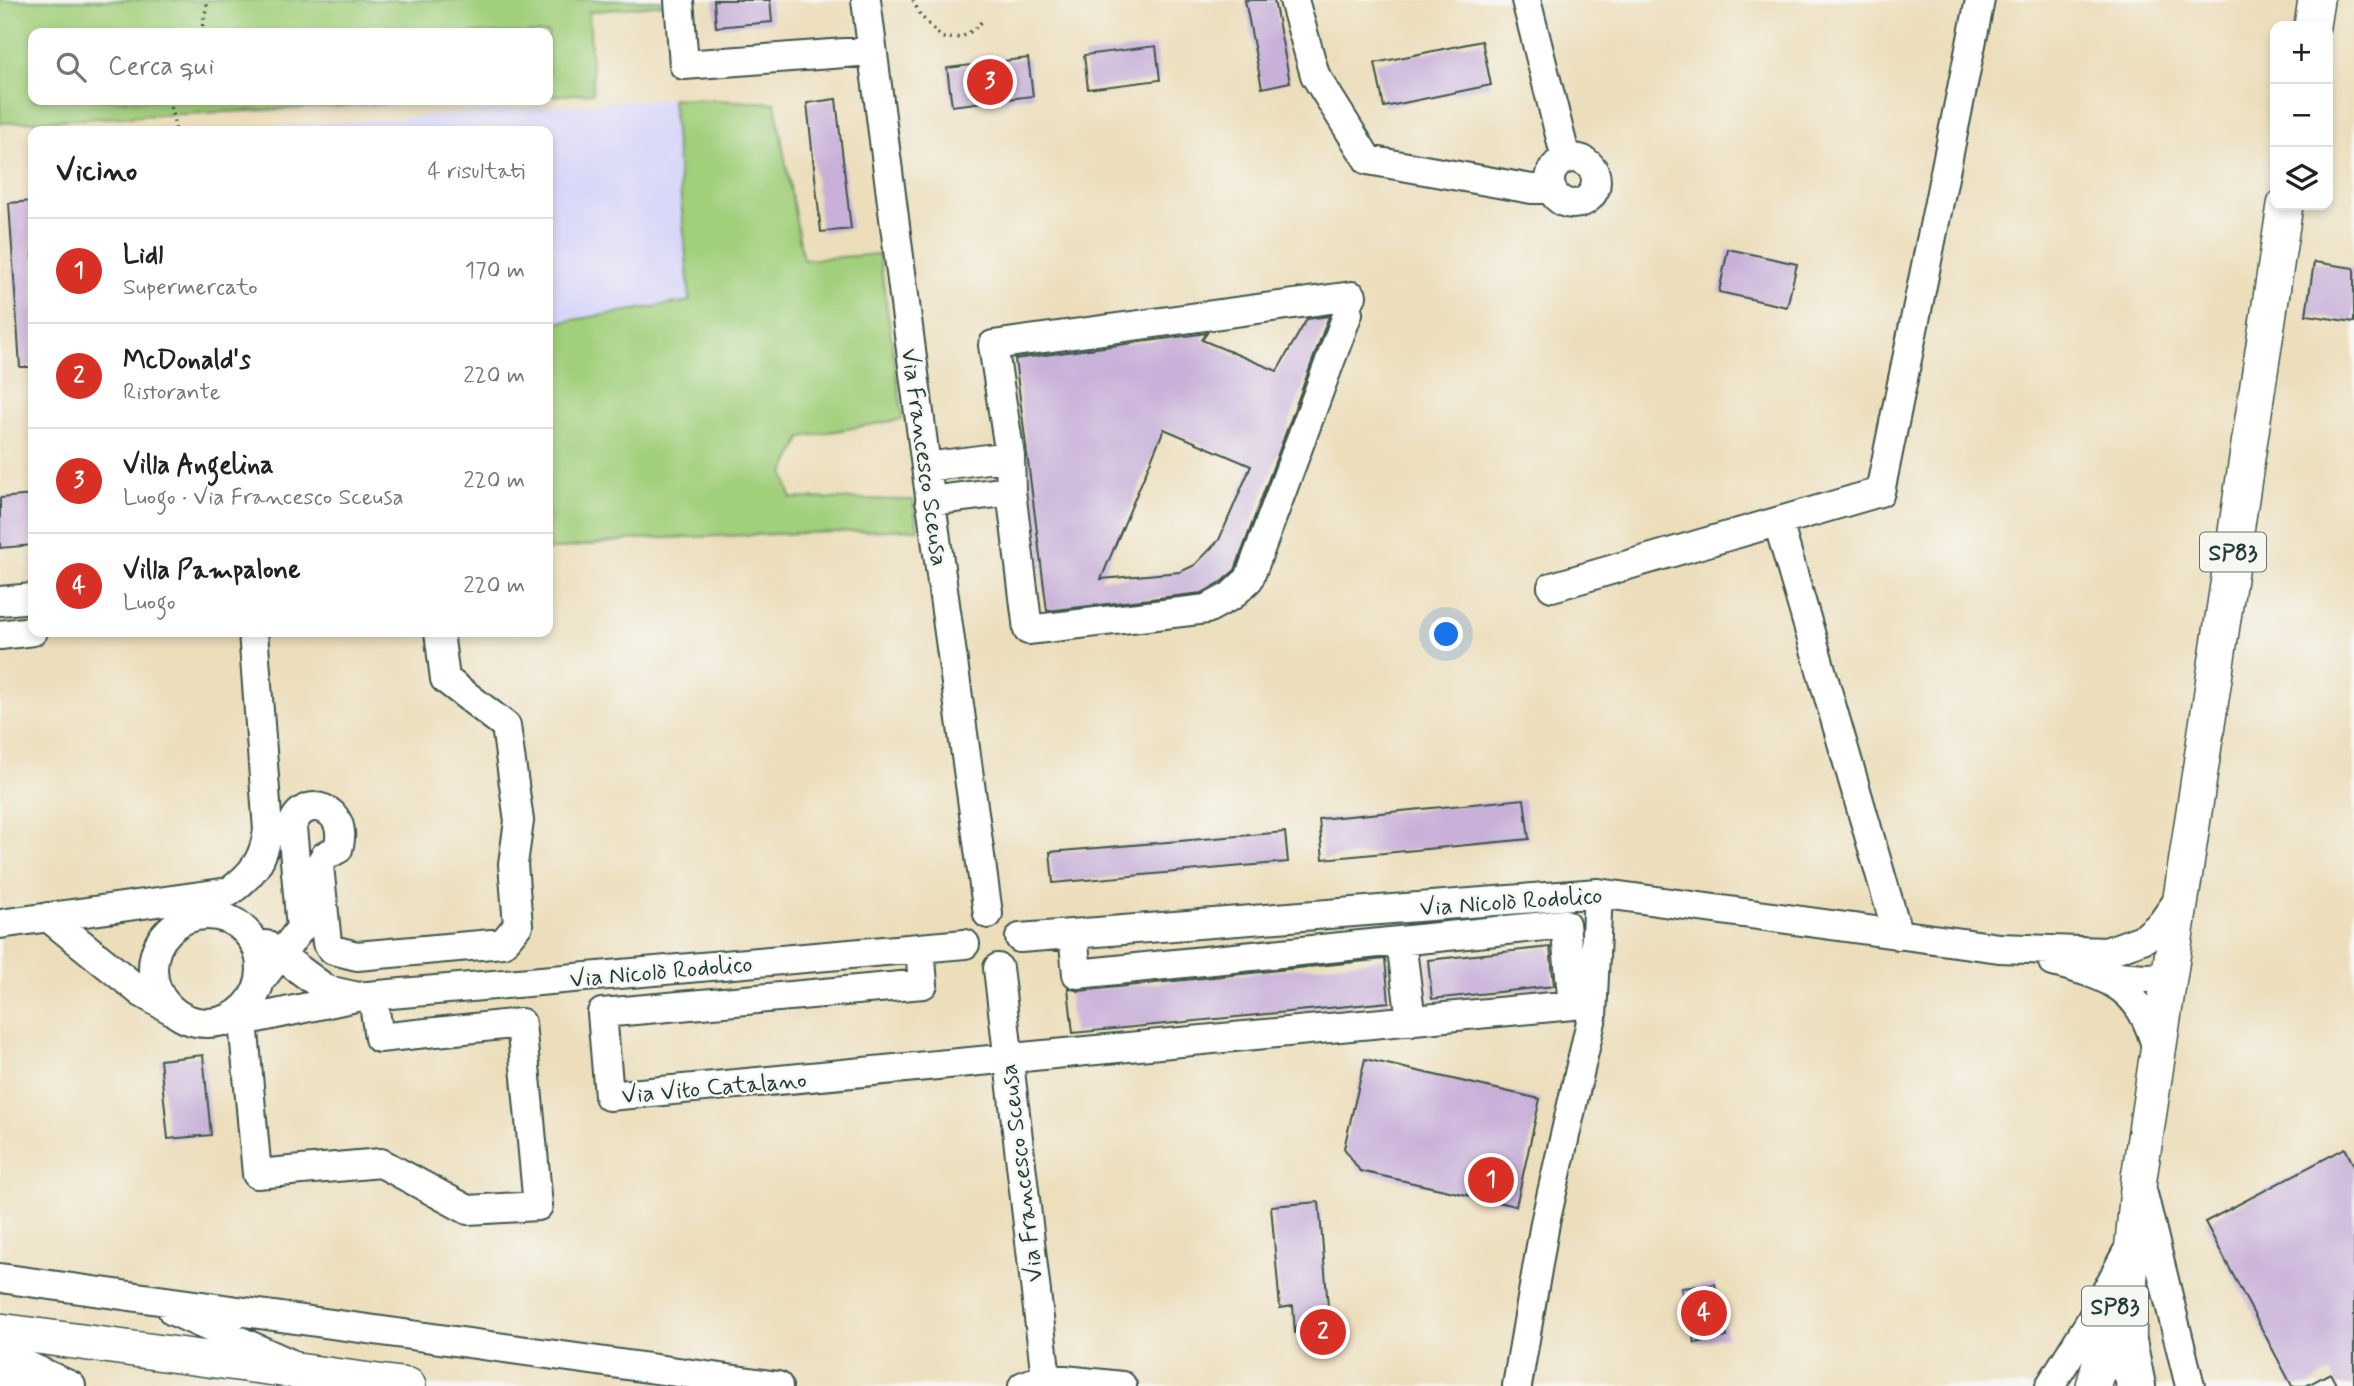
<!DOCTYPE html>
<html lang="it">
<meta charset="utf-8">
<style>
:root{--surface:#fff;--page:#f6f6f6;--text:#222;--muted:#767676;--line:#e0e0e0;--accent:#d93025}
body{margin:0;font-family:Mynerve,sans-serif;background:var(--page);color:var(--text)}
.controls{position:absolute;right:21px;top:21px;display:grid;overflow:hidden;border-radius:14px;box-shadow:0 4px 10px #0003}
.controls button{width:63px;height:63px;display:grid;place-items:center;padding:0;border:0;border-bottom:2px solid var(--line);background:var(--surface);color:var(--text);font:35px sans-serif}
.you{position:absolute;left:1447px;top:635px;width:24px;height:24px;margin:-18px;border:5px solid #fff;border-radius:50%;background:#1a73e8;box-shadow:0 0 0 10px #1a73e833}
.badge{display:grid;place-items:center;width:46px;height:46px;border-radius:50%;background:var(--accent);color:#fff;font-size:23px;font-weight:700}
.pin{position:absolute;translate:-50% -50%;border:4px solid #fff;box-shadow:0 2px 7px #0006}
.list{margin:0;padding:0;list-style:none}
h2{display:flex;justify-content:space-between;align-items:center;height:91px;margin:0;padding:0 28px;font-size:30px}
h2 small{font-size:23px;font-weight:400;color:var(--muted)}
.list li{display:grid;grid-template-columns:46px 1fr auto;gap:21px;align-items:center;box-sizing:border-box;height:105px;padding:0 28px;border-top:2px solid var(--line)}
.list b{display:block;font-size:26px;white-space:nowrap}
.list p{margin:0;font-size:23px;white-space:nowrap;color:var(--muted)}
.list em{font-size:23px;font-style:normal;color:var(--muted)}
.icon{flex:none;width:38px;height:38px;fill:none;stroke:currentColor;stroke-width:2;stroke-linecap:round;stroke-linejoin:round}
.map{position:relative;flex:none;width:2354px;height:1386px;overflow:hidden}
.search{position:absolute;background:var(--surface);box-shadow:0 4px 10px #0003;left:28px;top:28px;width:525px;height:77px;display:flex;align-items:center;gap:18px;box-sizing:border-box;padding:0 24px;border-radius:14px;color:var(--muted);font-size:26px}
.panel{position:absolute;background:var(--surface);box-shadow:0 4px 10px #0003;left:28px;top:126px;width:525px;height:511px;border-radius:14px}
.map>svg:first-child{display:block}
.built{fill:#d8d7f8}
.green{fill:#a2cf7c;stroke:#608658;stroke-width:2}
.building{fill:#c8b0d8;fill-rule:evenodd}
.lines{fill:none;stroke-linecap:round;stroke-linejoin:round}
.minor-casing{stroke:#3e5548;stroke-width:32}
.major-casing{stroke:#3e5548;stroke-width:38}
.highway-casing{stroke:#3e5548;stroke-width:42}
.path{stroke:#3e5548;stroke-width:3.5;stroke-dasharray:2 5;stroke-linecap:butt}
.minor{stroke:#fff;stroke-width:28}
.major{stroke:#fff;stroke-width:35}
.highway{stroke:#fff;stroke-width:38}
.labels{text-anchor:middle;stroke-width:5;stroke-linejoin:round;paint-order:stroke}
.shield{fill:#f6f6f2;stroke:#60746d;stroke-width:2}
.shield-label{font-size:23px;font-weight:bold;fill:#1f3d34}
.street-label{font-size:24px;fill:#1f3d34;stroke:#f6f6f2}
</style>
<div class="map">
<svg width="2354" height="1386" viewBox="0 0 2354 1386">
<rect width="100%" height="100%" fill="#f6f6f2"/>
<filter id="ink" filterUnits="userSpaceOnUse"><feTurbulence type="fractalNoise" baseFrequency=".0143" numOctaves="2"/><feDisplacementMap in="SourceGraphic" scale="14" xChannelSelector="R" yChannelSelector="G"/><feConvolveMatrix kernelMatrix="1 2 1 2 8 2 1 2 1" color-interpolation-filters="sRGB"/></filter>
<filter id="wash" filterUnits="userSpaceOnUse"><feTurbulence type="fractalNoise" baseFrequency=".00686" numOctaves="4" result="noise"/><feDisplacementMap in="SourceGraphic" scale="28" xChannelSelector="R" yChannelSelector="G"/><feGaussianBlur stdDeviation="1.57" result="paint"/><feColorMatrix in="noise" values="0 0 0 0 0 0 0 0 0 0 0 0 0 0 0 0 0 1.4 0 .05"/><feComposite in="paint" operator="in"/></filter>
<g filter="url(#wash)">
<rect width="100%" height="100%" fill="#ecdebb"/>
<path class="built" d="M672 98 690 302 548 324V131H218Z"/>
<path class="green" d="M0 0H664L665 4 589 12 593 93 548 96V33H33V100H466L0 123Z
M672 98 775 103 803 260 879 254 903 419 802 437 784 473 791 498 913 500 918 529 636 539 548 550V324L690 301Z"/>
<g id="blocks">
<path class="building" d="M714 0H770L772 22 716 27Z
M1245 0H1274L1290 82 1262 88Z
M1482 41 1491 85 1384 107 1375 63Z
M1156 46 1160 80 1088 89 1084 55Z
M1028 58 1033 96 952 106 947 68Z
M836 99 851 229 821 232 807 103Z
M33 201V367H20L9 203Z
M1728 249 1797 264 1787 307 1719 292Z
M2314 262 2354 268V322L2306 315Z
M1329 316 1235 570 1221 582 1202 593 1047 611 1015 359 1207 333 1202 340 1277 371 1307 319ZM1164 429 1251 466 1219 540 1195 565 1180 572 1101 579Z
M33 495V545L0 548V498Z
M1524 799 1529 839 1323 859 1319 819Z
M1285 832 1288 862 1053 883 1050 852Z
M1550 947 1554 986 1432 999 1428 960Z
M1385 959 1389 1002 1073 1033 1068 988 1079 991Z
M203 1055 211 1135 168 1139 160 1060Z
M1365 1059 1540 1099 1516 1206 1360 1171 1344 1148Z
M2345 1148 2354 1166V1386H2337L2330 1373 2306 1386H2292L2205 1222Z
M1319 1202 1329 1318 1333 1317 1335 1347 1304 1349 1303 1332 1295 1333 1293 1306 1280 1308 1271 1206Z
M1715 1284 1727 1337 1695 1343 1681 1288Z"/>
</g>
</g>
<g filter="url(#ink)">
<use href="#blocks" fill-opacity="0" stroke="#3e5548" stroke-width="2"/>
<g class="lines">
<g class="minor-casing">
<path id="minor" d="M679 0 684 65 872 51
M866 0 926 467 988 914
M1294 0 1315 75 1368 160 1532 189H1551
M1526 0 1566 159
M1550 181a23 23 0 1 1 46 0a23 23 0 1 1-46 0Z
M926 467 1010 456
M1011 491 1010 456 993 345 1352 296
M930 501 1011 491 1028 630 1207 609 1231 596 1249 579 1348 313
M1778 522 1898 935
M1552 587 1880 492 1980 0
M0 601 33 598
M0 635 33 631
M153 969a54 54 0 1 1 108 0a54 54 0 1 1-108 0Z
M48 917 142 993 168 1008
M0 924 229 892C253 874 264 860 268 830L253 632
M1020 938 1598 893 1999 948 2106 952 2145 938 2162 923 2179 899
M1401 941 1411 1021
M266 945 327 990 354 996
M920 948 923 984 602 1013 609 1096 1573 1005 1565 924 1077 974 1073 934
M2053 962C2111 977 2141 987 2157 1050
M998 968 1046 1378
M2104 975 2145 978 2168 977
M260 981 301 928 292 827C302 791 351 807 338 849L325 856 319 866 327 943 333 950 357 956 503 943 518 925 513 864 519 821 506 726 445 679 439 632
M223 1021H243L356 997 965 944
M243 1021 257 1174 381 1163 468 1210 538 1206 521 1023 379 1038 373 997
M2143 1194 2190 1386
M0 1278 778 1386
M173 1311 289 1363
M0 1353 71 1386
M0 1378 49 1386
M1023 1386 1046 1378 1122 1386
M1517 1386 1545 1223 1592 1017 1598 893
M2050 1386 2090 1322 2126 1254"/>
</g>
<g class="major-casing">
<path id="major" d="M2312 26 2316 0
M0 1331 408 1386
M2128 1369 2129 1286 2139 1178 2285 205
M2094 1386 2114 1310"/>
</g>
<g class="highway-casing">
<path id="highway" d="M2127 1341 2136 1386"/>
</g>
<path class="path" d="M913 0 920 15 942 38C962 40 970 34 983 20
M201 33 208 0
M169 100 176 131"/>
<use href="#minor" class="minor"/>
<use href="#major" class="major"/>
<use href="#highway" class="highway"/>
</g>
</g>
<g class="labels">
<g class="shield">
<rect x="2200" y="532.5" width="66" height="39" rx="5"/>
<rect x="2082" y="1286.5" width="66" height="39" rx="5"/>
</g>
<g class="shield-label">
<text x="2233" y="560">SP83</text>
<text x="2115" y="1314">SP83</text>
</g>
<g class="street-label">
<text transform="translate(925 457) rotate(82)" y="8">Via Francesco Sceusa</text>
<text transform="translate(1511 901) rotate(-4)" y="8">Via Nicolò Rodolico</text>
<text transform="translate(661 971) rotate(-5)" y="8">Via Nicolò Rodolico</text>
<text transform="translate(714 1087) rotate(-5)" y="8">Via Vito Catalano</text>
<text transform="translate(1021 1173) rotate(-97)" y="8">Via Francesco Sceusa</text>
</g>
</g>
</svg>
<div class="controls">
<button>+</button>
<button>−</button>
<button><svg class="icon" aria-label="layers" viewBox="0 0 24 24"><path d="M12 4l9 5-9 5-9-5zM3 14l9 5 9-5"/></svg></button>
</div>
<div class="you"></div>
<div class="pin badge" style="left:1491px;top:1180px">1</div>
<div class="pin badge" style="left:1323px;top:1332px">2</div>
<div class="pin badge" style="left:990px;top:82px">3</div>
<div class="pin badge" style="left:1704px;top:1313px">4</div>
<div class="search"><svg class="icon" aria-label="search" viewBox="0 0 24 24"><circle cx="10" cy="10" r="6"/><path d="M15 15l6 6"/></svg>Cerca qui</div>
<section class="panel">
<h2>Vicino<small>4 risultati</small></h2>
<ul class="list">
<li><span class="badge">1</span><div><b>Lidl</b><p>Supermercato</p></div><em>170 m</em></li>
<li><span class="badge">2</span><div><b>McDonald's</b><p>Ristorante</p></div><em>220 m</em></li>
<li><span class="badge">3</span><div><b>Villa Angelina</b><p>Luogo · Via Francesco Sceusa</p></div><em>220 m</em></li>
<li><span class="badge">4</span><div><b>Villa Pampalone</b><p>Luogo</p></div><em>220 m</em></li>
</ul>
</section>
</div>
